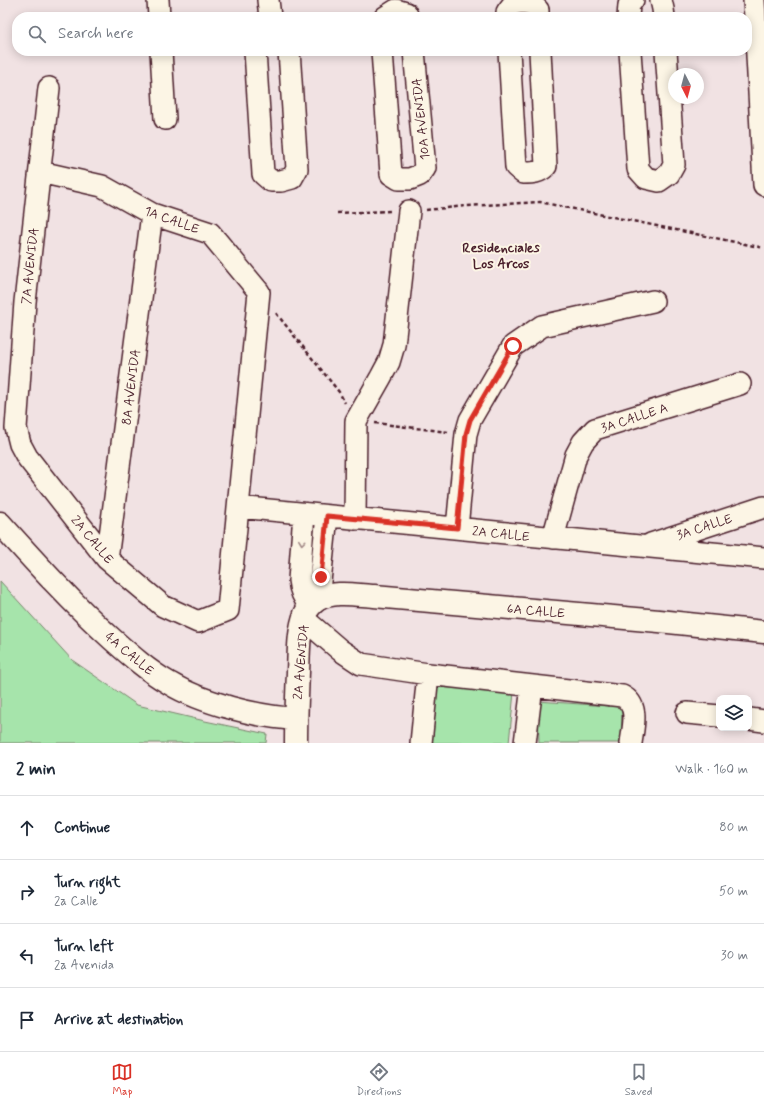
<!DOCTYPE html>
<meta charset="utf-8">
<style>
:root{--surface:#fff;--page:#f6f6f7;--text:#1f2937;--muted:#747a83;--line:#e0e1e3;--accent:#d93025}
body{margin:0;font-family:Mynerve,sans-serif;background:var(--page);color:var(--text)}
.controls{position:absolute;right:12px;bottom:12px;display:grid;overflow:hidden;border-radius:8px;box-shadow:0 2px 10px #0003}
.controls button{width:36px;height:36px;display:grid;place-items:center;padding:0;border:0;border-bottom:1px solid var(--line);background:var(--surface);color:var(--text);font:20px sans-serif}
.compass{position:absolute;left:668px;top:68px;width:36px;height:36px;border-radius:50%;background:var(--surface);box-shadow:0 2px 10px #0003;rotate:174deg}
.stop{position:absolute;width:12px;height:12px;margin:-9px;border:3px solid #d93025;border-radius:50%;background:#fff}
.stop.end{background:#d93025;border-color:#fff;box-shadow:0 1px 4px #0008}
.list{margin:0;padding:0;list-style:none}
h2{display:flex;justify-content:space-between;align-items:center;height:52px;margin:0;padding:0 16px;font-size:17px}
h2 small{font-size:13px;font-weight:400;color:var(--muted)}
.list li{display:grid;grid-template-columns:26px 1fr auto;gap:12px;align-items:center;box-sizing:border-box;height:64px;padding:0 16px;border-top:1px solid var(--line)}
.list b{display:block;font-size:15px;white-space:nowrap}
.list p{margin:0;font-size:13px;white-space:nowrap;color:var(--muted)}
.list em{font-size:13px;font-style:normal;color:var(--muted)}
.icon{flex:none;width:22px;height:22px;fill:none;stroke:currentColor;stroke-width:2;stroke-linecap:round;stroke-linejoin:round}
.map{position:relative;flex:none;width:764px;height:743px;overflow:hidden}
.search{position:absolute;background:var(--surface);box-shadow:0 2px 10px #0003;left:12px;right:12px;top:12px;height:44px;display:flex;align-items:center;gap:10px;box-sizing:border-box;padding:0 14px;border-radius:16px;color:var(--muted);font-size:15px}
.sheet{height:308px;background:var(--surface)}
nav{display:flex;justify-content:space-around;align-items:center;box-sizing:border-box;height:56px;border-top:1px solid var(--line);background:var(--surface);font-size:11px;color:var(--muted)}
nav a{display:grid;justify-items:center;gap:2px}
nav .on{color:var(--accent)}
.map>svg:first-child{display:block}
.green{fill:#a6e4ab;stroke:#78826b}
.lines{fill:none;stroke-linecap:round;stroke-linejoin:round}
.minor-casing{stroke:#4a1f2b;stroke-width:24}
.major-casing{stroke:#4a1f2b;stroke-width:25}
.path{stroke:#4a1f2b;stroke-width:2.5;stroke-dasharray:4 3;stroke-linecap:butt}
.minor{stroke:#fcf5e5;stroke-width:21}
.major{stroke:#fcf5e5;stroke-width:22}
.oneway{stroke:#a38a88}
.route{stroke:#d93025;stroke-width:5}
.labels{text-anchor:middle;stroke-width:4;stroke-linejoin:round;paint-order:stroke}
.street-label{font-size:13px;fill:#4a1f2b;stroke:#fcf5e5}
.neighbourhood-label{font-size:14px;font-weight:bold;fill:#4a1f2b;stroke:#fcf5e5}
</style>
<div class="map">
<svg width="764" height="743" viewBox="0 0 764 743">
<rect width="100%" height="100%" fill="#f1e2e3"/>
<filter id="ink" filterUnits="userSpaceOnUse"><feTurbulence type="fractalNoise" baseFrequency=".025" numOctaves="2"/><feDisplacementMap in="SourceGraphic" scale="8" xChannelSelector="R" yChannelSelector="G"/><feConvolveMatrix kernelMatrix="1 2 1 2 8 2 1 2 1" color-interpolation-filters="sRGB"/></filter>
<g filter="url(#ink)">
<path class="green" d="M0 581 72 660 137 705 205 721 267 734 266 743H0Z
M437 687 514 692 509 743H431Z
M538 701 622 707 621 743H539Z"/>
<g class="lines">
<g class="minor-casing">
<path id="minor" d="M158 0 159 17
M268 0 270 17
M661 0 663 9 664 17
M754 0 764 185
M385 17 396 10 406 13 408 17
M507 17V12L513 4 522 2 532 4 538 10V17
M628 17 629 5 633 0
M161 51 165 119
M255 51 263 174 271 181H281L292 178 297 169 289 51
M382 51 391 174 399 179H410L420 175 425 168 414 51
M509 51 516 167 523 173C533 173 539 173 546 166L540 51
M630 51 638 169 646 178 659 181 669 174 674 165 666 51
M40 172 102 186 152 214 210 233 259 292 228 610 198 622 163 606 107 559 27 457 20 444 16 428 25 302 49 88
M238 507 764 558
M304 514 299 580C300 591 303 598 310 606
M355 519 356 421 381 377 389 362 394 345 409 211
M457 528 466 434 470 420 513 346 542 326 653 301
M553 538 576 455 583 442 595 429 740 384
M651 544 764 507
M107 559 152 214
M318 600 327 516
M304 619 340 650 361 664 428 674 622 696C640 705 633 727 631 743
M687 713 719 716
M749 719 764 721
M421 743 428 674
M525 743 532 686"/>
</g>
<g class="major-casing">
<path id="major" d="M0 523C36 563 72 603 112 639 130 655 148 671 169 683 202 703 258 717 296 719
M296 743C296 719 297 696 298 672 299 653 298 632 305 614 308 608 311 604 317 600 334 590 356 595 374 596L659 621 764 632"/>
</g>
<path class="path" d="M426 210 466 206 540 202 764 248
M337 213 391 211
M276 313 339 392 345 403
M375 423 448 432"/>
<use href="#minor" class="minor"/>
<use href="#major" class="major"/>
</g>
<defs><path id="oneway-chevron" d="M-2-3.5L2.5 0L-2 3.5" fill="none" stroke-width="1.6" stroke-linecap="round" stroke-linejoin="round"/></defs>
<use class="oneway" href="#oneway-chevron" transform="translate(302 542) rotate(96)"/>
</g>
<g class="lines" filter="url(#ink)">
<path class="route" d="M321 577 327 516 457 528 466 434 470 420 513 346"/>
</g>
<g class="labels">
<g class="street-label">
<text transform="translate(420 119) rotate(-96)" y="5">10A AVENIDA</text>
<text transform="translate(172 219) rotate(20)" y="5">1A CALLE</text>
<text transform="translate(29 266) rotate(-84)" y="5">7A AVENIDA</text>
<text transform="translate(130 387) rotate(-83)" y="5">8A AVENIDA</text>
<text transform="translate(634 417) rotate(-18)" y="5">3A CALLE A</text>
<text transform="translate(704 526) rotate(-18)" y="5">3A CALLE</text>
<text transform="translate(501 533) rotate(6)" y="5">2A CALLE</text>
<text transform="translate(93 539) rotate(50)" y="5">2A CALLE</text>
<text transform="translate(536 610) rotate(5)" y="5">6A CALLE</text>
<text transform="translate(130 653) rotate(40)" y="5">4A CALLE</text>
<text transform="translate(300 662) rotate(-85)" y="5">2A AVENIDA</text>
</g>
<g class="neighbourhood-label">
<text x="501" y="252">Residenciales<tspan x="501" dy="16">Los Arcos</tspan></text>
</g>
</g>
</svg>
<div class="controls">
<button><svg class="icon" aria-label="layers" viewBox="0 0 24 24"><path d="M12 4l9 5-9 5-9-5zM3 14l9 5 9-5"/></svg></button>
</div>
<svg class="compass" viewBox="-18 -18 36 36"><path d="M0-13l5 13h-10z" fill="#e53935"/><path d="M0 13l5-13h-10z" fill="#747a83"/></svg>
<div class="stop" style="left:513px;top:346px"></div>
<div class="stop end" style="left:321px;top:577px"></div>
<div class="search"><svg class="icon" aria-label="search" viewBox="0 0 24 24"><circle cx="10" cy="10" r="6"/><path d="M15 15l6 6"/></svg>Search here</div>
</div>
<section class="sheet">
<h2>2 min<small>Walk · 160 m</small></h2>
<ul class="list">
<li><svg class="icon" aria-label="ahead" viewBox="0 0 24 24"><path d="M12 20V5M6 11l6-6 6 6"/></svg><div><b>Continue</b></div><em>80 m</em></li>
<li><svg class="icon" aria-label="right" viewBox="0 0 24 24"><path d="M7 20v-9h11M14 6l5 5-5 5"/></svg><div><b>Turn right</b><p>2a Calle</p></div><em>50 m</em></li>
<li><svg class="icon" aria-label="left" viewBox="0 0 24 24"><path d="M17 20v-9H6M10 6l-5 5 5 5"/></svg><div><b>Turn left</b><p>2a Avenida</p></div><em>30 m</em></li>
<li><svg class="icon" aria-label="arrive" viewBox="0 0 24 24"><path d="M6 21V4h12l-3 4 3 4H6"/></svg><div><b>Arrive at destination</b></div></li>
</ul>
</section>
<nav>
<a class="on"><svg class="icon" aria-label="map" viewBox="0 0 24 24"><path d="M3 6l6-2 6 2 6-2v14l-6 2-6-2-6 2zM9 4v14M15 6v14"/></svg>Map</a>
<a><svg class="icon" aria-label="directions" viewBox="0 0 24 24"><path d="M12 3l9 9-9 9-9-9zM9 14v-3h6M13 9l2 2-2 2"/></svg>Directions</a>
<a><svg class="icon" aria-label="saved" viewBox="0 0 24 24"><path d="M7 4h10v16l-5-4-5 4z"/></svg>Saved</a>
</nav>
